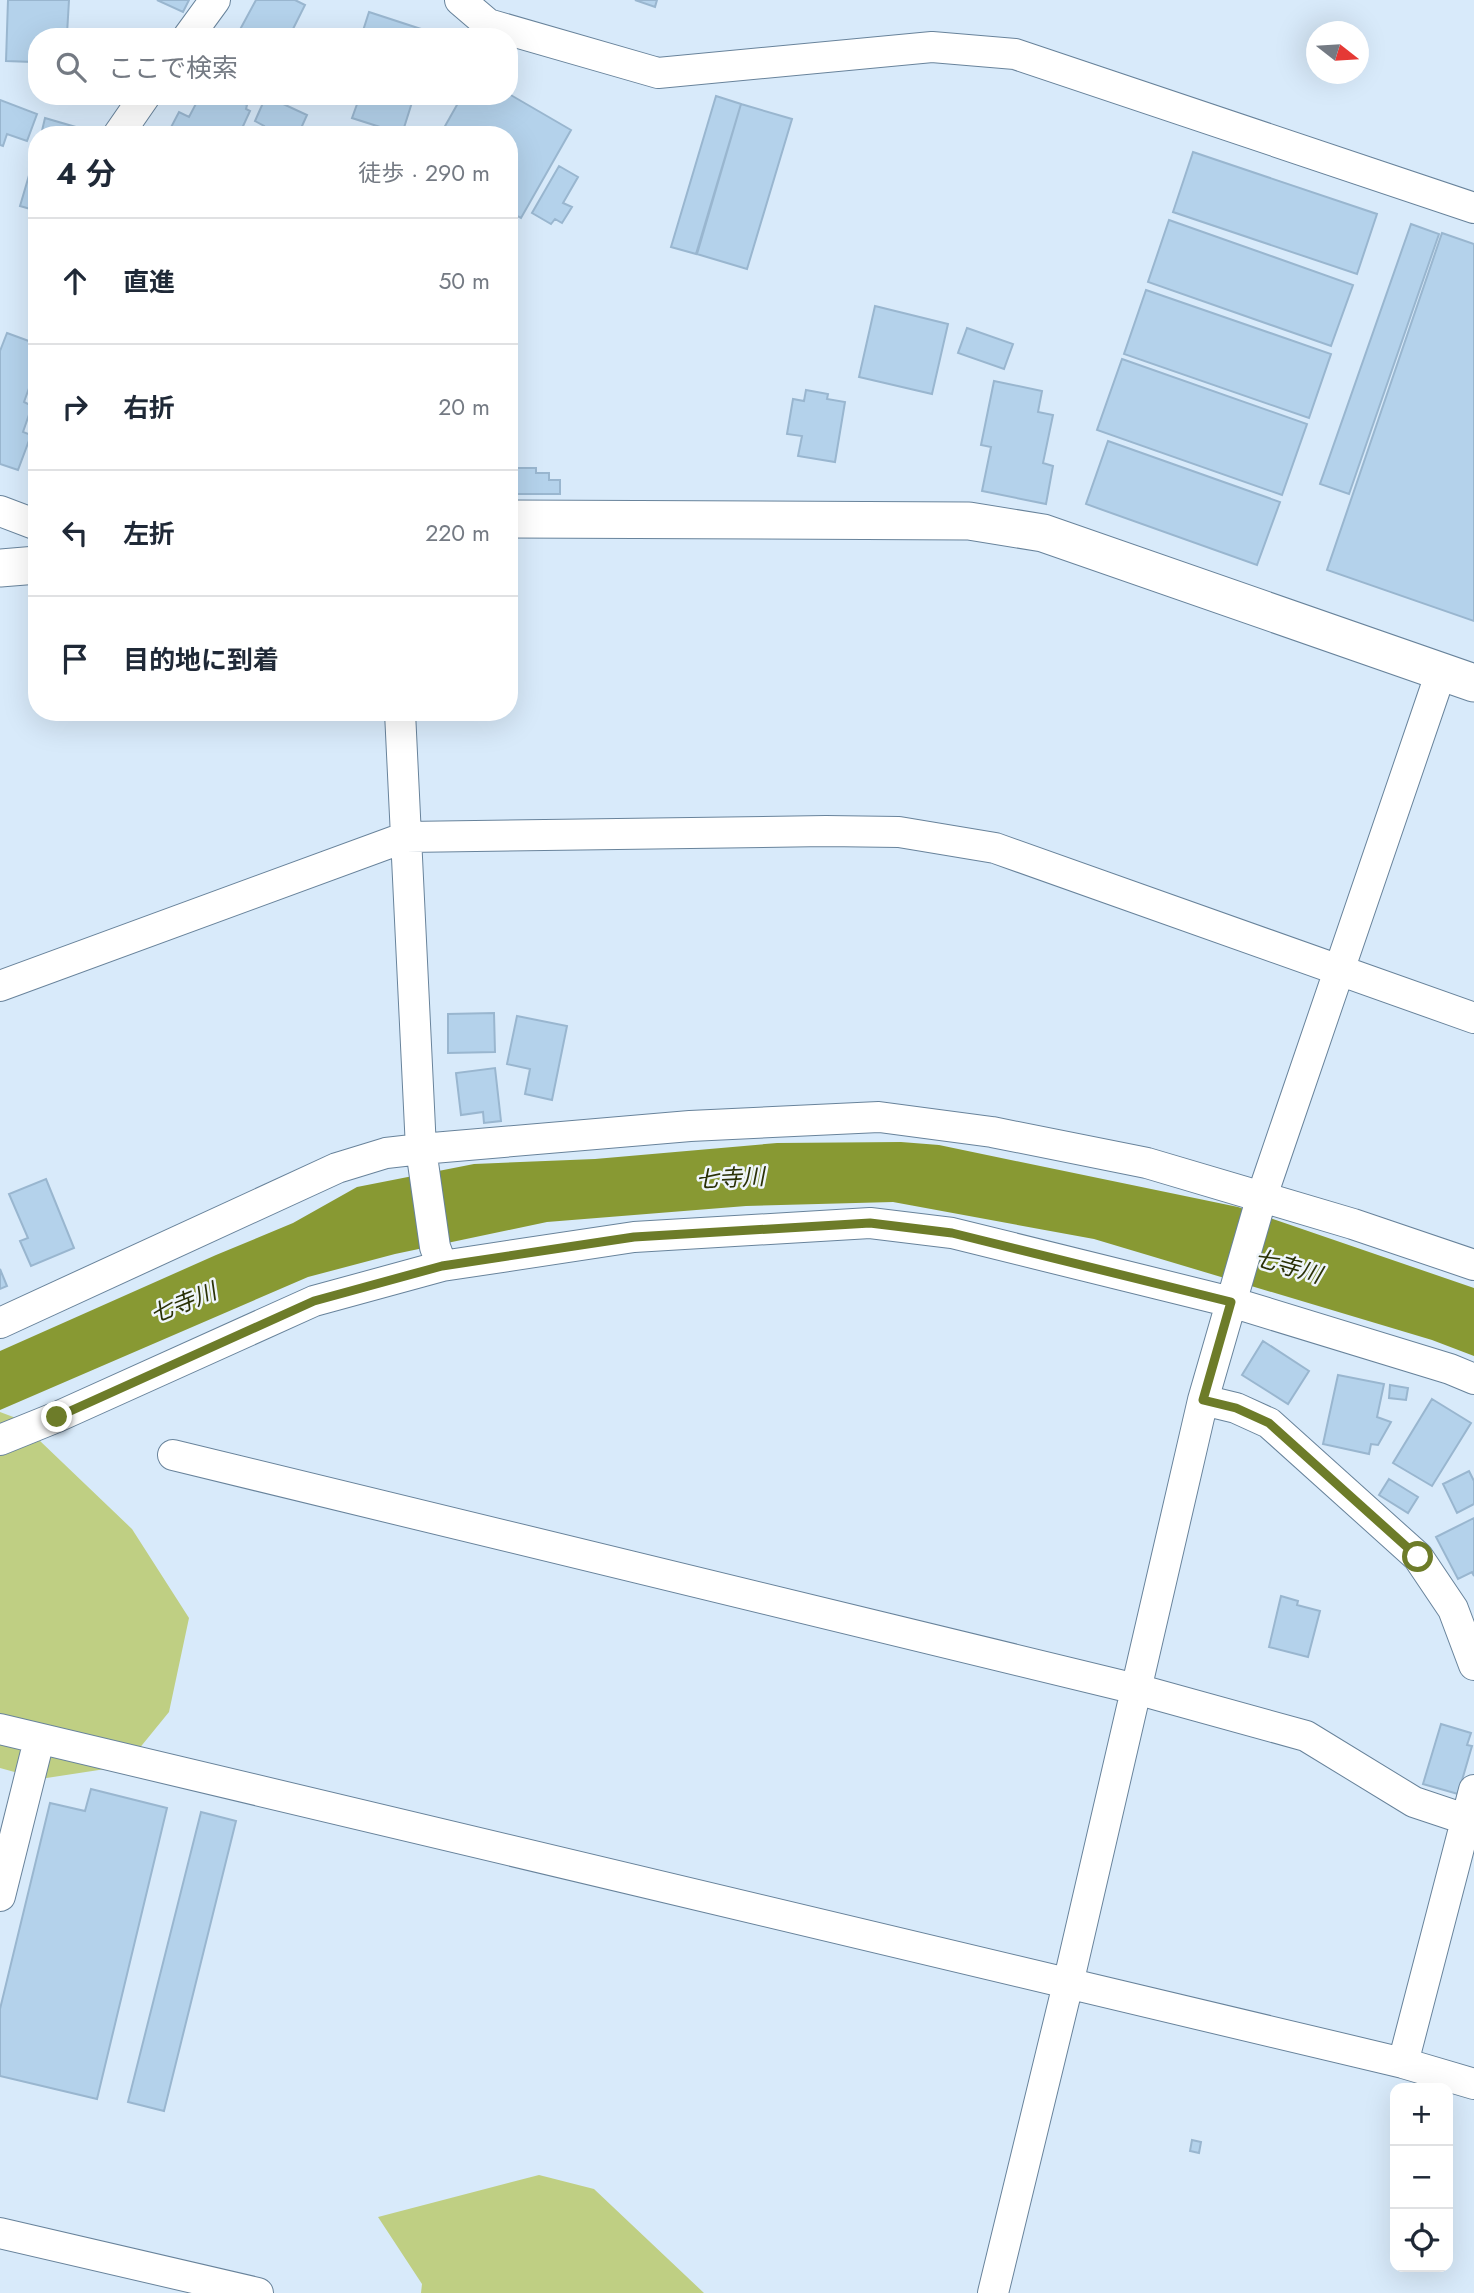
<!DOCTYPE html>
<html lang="ja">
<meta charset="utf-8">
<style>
:root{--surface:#fff;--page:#f2f2f3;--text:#1f2937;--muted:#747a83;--line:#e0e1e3}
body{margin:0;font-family:Jost,"Noto Sans JP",sans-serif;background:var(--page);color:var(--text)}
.controls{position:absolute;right:21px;bottom:21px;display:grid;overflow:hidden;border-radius:14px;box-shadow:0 7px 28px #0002}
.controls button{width:63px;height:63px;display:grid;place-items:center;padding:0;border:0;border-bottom:2px solid var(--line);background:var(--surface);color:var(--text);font:35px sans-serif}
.compass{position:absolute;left:1306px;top:21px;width:63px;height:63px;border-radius:50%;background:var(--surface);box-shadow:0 7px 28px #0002;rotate:107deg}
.stop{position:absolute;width:21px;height:21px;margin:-16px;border:5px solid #6d7c29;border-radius:50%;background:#fff}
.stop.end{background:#6d7c29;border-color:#fff;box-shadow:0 2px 7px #0008}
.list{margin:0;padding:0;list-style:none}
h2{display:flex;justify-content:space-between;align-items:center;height:91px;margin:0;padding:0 28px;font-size:30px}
h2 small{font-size:23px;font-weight:400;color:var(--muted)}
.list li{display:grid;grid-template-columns:46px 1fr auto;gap:21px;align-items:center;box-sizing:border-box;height:126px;padding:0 28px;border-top:2px solid var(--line)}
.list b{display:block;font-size:26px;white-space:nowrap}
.list em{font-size:23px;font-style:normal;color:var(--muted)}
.icon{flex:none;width:38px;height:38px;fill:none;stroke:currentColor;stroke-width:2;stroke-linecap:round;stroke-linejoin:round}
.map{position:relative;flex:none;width:1474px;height:2293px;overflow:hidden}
.search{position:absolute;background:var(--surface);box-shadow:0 7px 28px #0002;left:28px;top:28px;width:490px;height:77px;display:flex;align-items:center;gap:18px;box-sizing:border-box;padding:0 24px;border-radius:28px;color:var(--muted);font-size:26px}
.panel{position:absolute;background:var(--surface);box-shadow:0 7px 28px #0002;left:28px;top:126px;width:490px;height:595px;border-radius:28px}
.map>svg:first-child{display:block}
.green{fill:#bfcf83}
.water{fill:#893}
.building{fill:#b4d2eb;stroke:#99b6cf;stroke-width:2}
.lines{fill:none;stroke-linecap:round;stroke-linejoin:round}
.minor-casing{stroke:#68839b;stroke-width:32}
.tertiary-casing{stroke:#68839b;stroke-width:39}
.minor{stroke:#fff;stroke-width:30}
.tertiary{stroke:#fff;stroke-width:37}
.route{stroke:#6d7c29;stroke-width:9}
.labels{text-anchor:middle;stroke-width:5;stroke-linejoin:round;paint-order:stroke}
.water-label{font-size:23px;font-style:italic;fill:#2a3106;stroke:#eff5fa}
</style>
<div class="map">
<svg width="1474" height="2293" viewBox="0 0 1474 2293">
<rect width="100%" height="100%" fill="#d8eafa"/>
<path class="green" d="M0 1412 16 1418 132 1529 189 1618 169 1712 125 1766 40 1779 0 1768Z
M539 2175 594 2189 704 2293H421L422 2284 378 2217Z"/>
<path class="water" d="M901 1142 939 1145 1238 1207 1474 1288V1356L1432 1340 1094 1239 893 1202 746 1206 547 1222 395 1254 308 1277 0 1410V1351L216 1255 293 1223 357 1187 474 1164 595 1159 777 1143Z"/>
<path class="building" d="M8 0H69L67 34H59V37H37V68H33V62L6 61Z
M157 0H189L183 12Z
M256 0H295L305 5 289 37H236Z
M635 0H657L655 7Z
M369 12 421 29 419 37H361Z
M509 94 571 130 521 218 509 212V135H440L462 96H475L488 103 492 96H509Z
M200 96H228L247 105 246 109 250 111 239 135 168 133 179 112 189 117Z
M266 96 307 115 298 135H260L264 126 255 121Z
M360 96H414L402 134 352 118Z
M716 96 741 104 696 254 671 247Z
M0 100 37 114 27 141 7 134 3 146 0 145Z
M741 104 792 119 747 269 697 254Z
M45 118 86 130 84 135H41Z
M37 148V211L20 206Z
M1193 152 1377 214 1357 274 1173 212Z
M559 166 578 177 563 203 572 207 562 223 555 219 551 224 532 213Z
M1169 220 1353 285 1331 346 1148 282Z
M1411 224 1439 234 1349 494 1320 484Z
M1442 233 1474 244V621L1327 570Z
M1146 290 1331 354 1309 418 1124 354Z
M875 306 948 324 932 394 859 377Z
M967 328 1013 344 1004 369 958 353Z
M7 333 37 344V366L24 402 32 406 23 432 31 435 18 470 0 464V351Z
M1122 359 1307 424 1282 495 1097 430Z
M994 381 1042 391 1038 412 1053 415 1043 463 1053 466 1046 504 982 491 991 447 981 445Z
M806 390 828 394 827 399 845 402 835 462 798 456 802 436 787 434 793 399 804 401Z
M1108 441 1280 502 1257 565 1086 504Z
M509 468H536V473H549V480H560V494H509Z
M494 1013 495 1052 448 1053V1014Z
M517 1016 567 1026 552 1100 525 1094 530 1069 507 1064Z
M495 1068 501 1121 484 1123 483 1112 461 1115 456 1073Z
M46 1179 74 1248 31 1266 20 1241 28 1238 9 1194Z
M0 1269 7 1286 0 1289Z
M1263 1341 1309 1371 1288 1404 1242 1375Z
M1338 1375 1384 1384 1377 1417 1391 1422 1378 1445 1371 1444 1369 1454 1323 1444Z
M1390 1385 1408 1388 1406 1400 1389 1398Z
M1432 1399 1471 1423 1432 1486 1393 1463Z
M1469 1471 1474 1481V1504L1457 1513 1443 1484Z
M1389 1479 1418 1497 1408 1513 1379 1495Z
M1474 1518V1576L1472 1572 1458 1579 1436 1537Z
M1281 1596 1298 1601 1297 1605 1320 1611 1308 1657 1269 1647Z
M1441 1724 1471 1733 1467 1745 1472 1746 1458 1794 1423 1784Z
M91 1789 167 1808 97 2099 0 2076V2009L50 1803 85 1811Z
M201 1812 236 1821 164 2111 128 2102Z
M1192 2140 1201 2142 1199 2153 1190 2151Z"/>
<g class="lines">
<g class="minor-casing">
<path id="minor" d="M460 0 488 24 658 73 932 47 1015 54 1474 208
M188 37 215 0
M118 135 145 96
M0 511 37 525
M400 712 421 1149 435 1247 442 1266
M0 986 406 837 826 831 899 832 995 848 1474 1018
M0 1323 337 1168 386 1153 421 1149 690 1126 879 1117 992 1132 1147 1163 1353 1224 1474 1265
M1203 1400 1236 1408 1269 1423 1418 1557 1453 1609 1474 1665
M0 1440 57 1417 314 1301 442 1266 634 1237 870 1223 952 1233 1231 1302 1450 1369 1474 1379
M173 1455 1136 1689 1306 1736 1414 1802 1474 1822
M0 1729 1403 2063 1474 2084
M0 1896 39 1740
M1403 2063 1474 1790
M0 2233 258 2293
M993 2293 1068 1984 1203 1400 1262 1196 1441 672"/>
</g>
<g class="tertiary-casing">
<path id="tertiary" d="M509 519 969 521 1043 533 1474 683
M0 568 37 565"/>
</g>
<use href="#minor" class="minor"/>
<use href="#tertiary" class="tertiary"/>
</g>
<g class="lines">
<path class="route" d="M57 1417 314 1301 442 1266 634 1237 870 1223 952 1233 1231 1302 1203 1400 1236 1408 1269 1423 1418 1557"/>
</g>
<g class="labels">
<g class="water-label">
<text transform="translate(730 1178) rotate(-3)" y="8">七寺川</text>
<text transform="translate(1288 1266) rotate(16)" y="8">七寺川</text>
<text transform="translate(183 1303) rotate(-22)" y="8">七寺川</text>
</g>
</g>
</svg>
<div class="controls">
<button>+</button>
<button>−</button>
<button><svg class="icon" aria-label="locate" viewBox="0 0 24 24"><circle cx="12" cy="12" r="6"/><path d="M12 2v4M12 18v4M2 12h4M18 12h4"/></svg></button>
</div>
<svg class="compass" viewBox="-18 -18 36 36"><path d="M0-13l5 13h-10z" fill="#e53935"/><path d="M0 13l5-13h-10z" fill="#747a83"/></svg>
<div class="stop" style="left:1418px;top:1557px"></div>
<div class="stop end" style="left:57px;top:1417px"></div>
<div class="search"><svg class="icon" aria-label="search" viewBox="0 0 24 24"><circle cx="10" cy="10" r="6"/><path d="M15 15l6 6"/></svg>ここで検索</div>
<section class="panel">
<h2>4 分<small>徒歩 · 290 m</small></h2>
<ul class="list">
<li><svg class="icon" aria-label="ahead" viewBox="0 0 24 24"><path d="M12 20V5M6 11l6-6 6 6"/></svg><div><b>直進</b></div><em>50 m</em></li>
<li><svg class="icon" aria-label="right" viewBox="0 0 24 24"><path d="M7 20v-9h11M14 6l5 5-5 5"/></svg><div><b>右折</b></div><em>20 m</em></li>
<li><svg class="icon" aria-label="left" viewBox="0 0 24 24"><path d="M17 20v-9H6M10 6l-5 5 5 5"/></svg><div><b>左折</b></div><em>220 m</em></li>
<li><svg class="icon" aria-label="arrive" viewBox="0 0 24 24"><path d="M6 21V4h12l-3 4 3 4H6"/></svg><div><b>目的地に到着</b></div></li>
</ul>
</section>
</div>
